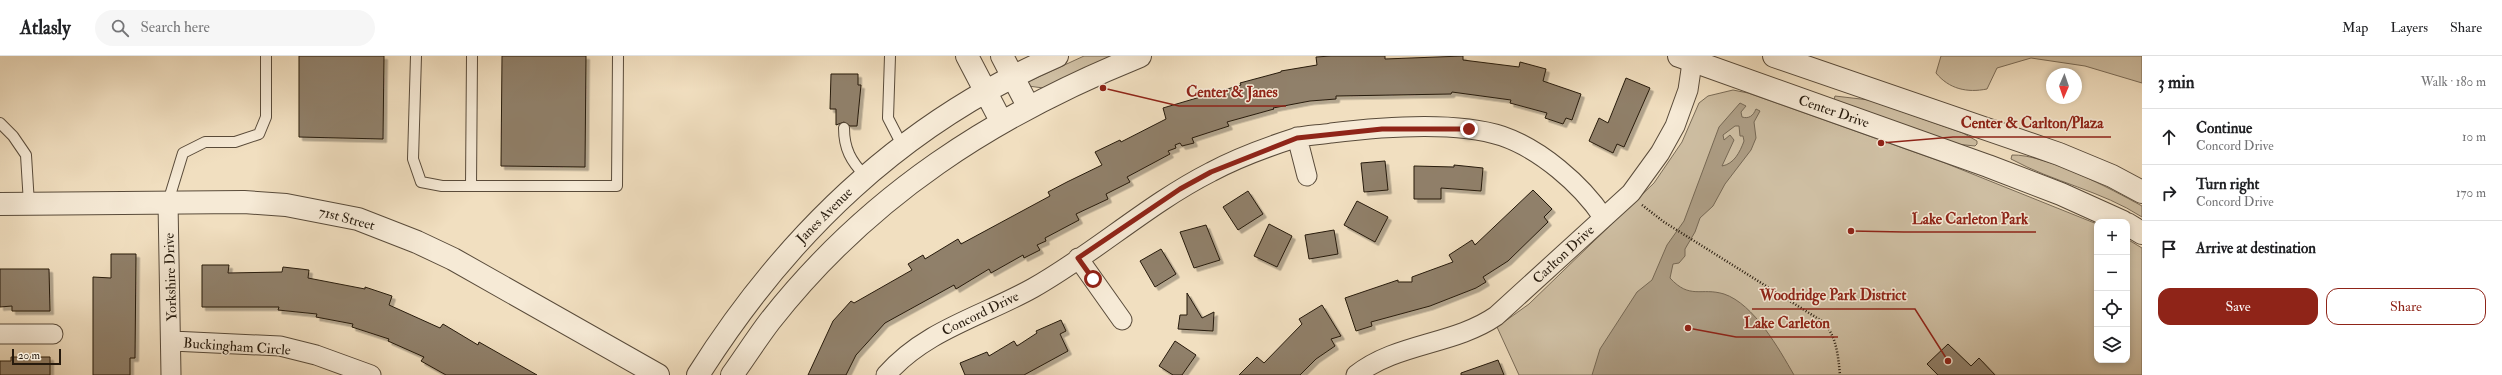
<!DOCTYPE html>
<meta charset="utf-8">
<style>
:root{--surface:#fff;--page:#f6f6f6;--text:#202124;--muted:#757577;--line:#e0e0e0;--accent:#8f2418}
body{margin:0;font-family:"IM FELL Double Pica",serif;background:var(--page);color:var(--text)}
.controls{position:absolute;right:12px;bottom:12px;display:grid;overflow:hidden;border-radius:8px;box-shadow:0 2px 6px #0003}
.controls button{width:36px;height:36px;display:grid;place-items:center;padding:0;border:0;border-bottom:1px solid var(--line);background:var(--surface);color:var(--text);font:20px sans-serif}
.compass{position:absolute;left:2046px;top:12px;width:36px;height:36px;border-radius:50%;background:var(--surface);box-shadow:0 2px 6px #0003;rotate:182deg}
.scale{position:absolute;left:12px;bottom:10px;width:49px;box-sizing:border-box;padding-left:4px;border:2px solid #261a0d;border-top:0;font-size:11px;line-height:14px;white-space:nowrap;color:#261a0d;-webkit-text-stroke:3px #f6ead6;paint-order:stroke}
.stop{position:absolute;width:12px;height:12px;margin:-9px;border:3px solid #8f2418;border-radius:50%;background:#fff}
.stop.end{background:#8f2418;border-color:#fff;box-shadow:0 1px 4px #0008}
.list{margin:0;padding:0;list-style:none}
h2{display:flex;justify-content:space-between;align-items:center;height:52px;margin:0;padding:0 16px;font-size:17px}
h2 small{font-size:13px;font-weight:400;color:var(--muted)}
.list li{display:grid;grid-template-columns:26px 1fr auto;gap:12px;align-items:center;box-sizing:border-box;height:56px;padding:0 16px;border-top:1px solid var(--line)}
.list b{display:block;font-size:15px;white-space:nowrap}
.list p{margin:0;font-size:13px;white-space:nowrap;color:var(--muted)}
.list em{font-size:13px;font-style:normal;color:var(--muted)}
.actions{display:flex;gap:8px;padding:12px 16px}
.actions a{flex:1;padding:9px 0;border:1px solid var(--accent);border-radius:12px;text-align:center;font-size:14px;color:var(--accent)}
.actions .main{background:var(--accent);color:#fff}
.icon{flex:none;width:22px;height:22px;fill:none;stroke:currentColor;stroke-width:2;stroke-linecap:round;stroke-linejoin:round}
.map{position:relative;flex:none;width:2142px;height:319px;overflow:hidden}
header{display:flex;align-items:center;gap:24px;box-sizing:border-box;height:56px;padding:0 20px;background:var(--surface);border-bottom:1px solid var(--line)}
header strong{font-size:19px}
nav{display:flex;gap:22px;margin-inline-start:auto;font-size:14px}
.search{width:280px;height:36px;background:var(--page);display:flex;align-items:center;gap:10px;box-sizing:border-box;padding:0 14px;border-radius:22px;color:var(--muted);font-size:15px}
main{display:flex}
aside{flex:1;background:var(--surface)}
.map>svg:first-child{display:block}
.green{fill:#cebea2;stroke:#7a6c58}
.water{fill:#ac9c83;stroke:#766854;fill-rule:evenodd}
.building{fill:#90806a;stroke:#261a0d;filter:url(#shadow)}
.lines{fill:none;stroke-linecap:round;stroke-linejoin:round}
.service-casing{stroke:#594b3a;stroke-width:12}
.minor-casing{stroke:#594b3a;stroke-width:21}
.tertiary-casing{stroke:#594b3a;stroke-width:24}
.path{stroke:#261a0d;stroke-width:2.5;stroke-dasharray:1 2;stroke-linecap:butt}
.service{stroke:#f6ead6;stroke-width:10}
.minor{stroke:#f6ead6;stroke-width:19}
.tertiary{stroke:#f6ead6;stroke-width:22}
.route{stroke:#8f2418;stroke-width:5}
.labels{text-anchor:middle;stroke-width:3;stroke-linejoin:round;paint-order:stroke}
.street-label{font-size:14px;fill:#261a0d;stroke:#f6ead6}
.leader{fill:none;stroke:#8f2418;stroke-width:1.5}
.callout-dot{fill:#8f2418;stroke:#f6ead6;stroke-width:1.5}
.callout-label{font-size:15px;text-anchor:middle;font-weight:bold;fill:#8f2418;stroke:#f6ead6;stroke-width:3;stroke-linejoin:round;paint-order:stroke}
</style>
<header>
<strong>Atlasly</strong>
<div class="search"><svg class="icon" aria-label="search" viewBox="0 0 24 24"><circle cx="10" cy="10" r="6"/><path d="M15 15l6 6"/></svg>Search here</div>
<nav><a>Map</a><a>Layers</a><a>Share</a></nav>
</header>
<main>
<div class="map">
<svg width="2142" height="319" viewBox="0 0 2142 319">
<defs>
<filter id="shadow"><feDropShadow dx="3.5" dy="3.5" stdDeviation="0" flood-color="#0004"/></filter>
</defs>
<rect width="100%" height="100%" fill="#f1dfc0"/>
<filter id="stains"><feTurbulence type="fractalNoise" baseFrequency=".005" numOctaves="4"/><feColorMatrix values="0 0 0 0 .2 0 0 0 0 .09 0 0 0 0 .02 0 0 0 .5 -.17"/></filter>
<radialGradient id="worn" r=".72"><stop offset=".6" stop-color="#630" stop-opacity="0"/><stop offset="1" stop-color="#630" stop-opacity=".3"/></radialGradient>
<path class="green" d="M1084 0H1113L1043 32 1021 29Z
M1941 0H2142V27L2085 10 2031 2 1997 12 1987 33C1967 37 1949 33 1936 17Z
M1733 34 1748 37 1945 107 2097 168V304H2127V183L2142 192V319H1519L1497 271 1529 248 1654 127 1682 86 1699 47 1708 40Z
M1835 40 1869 44 1963 77 1977 85V88L1975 90 1956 88 1834 44Z
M2012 99C2046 98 2111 133 2142 150V161C2102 135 2053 126 2011 103Z"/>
<path class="water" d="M1740 47 1746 50 1741 56 1742 61C1749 63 1753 60 1756 53L1760 55 1754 66 1756 82 1751 94 1725 128 1713 150 1700 162 1695 176 1685 193V200L1679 207 1673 208 1670 222C1690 244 1701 231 1724 238 1754 248 1779 293 1794 319H1592L1600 293 1637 236 1652 224 1667 189 1684 165 1719 71ZM1735 70H1739L1740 80H1743L1744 85C1740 96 1734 108 1722 110L1734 84 1730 79 1724 84 1723 79Z"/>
<path class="building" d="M299 0H384L383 83 299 81Z
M502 0H586L585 111 501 110Z
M1331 0H1385V3L1463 0V4L1519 11 1520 6 1546 13 1543 25 1581 38 1572 64 1566 62 1563 68 1545 62 1547 57 1510 47 1511 44 1452 36 1451 38 1336 40V43L1310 45 1273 52 1274 53 1227 66 1229 70 1192 82 1194 87 1182 90 1180 87 1175 89 1176 92 1168 95 1170 98 1127 121 1130 126 1106 138 1108 143 1076 158 1079 164 1045 182 1046 185 1037 189 1040 194 1024 202 1023 199 991 217 989 213 956 233 954 229 885 267 856 299 846 319H808L833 265 851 245 854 247 912 214 908 208 923 199 925 203 958 183 961 188 1050 140 1048 136 1067 126 1102 109 1095 96 1120 84 1121 86 1166 63 1163 52 1241 29 1240 27 1281 16V15L1317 9 1316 1Z
M831 18H858V29H861L857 70H850L844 66 836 69V53H830Z
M1626 22 1650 32 1624 91 1617 88 1613 97 1589 85 1599 62 1608 67Z
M1385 105 1388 134 1364 136 1361 107Z
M1454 109 1483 112 1481 135 1441 132V143H1414V110L1454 111Z
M1533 134 1552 153 1544 161 1548 166 1508 205 1483 221 1486 226 1476 232 1430 250 1371 266 1372 270 1356 275 1345 242 1398 224V226H1412V221L1453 206 1449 199 1472 184 1475 189Z
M1248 135 1263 158 1238 174 1223 151Z
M1357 145 1388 161 1375 186 1344 169Z
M1269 168 1292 180 1277 211 1254 200Z
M1206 169 1220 204 1194 212 1180 176Z
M1334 174 1338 198 1309 203 1305 179Z
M1161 193 1176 218 1155 231 1140 205Z
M111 198H136L135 302H130V319H93V221L111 222Z
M202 209H229L228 217 282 216 283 211 309 214 308 222 365 233V231L392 240 389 249 440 272 443 268 478 289 479 286 537 319H446L421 305 424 301 388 285 389 283 352 271 353 268 316 261 317 258 278 254 279 251H202Z
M0 213H49L50 255H12V250L0 251Z
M1187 237 1202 262 1214 256 1213 275 1178 273 1180 259H1187Z
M1322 249 1341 280 1331 283 1335 290 1316 303 1300 319H1239L1257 301 1264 307 1302 268 1299 263Z
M1061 264 1066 275 1060 278 1068 295 1024 319H965L960 307 987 296 989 300 1014 285 1017 290 1037 277 1036 275Z
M1175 285 1196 299 1182 319H1173L1159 310Z
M1948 288 1971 310 1979 302 1995 319H1938L1927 308Z
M11 301H50V319H0V305H11Z
M1498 304 1504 319H1461V317Z"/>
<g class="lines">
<g class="service-casing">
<path id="service" d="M416 0 413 103 421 126 442 130H617L618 0
M890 0 888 62 903 91
M0 67 13 80 26 99 29 148
M844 72C844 93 851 105 865 120
M471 130 472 0
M168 146 183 97 205 86H235L259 78 266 61V0"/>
</g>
<g class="minor-casing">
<path id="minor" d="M1297 81 1307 120
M168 146 171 319
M1078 202 1122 264
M0 278H53
M172 285 280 290 316 299 371 319
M886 319C925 274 983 260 1033 232 1095 197 1148 148 1211 116 1237 102 1267 91 1295 82 1306 79 1320 79 1331 77 1380 71 1456 65 1502 80 1540 93 1581 128 1603 161
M1356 319C1396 287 1454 289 1496 260L1631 137 1660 97 1675 70 1688 34 1693 0"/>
</g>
<g class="tertiary-casing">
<path id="tertiary" d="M967 0 1001 65
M1002 0 1028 50
M1679 0 1988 110 2061 138 2123 166
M1774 0 2059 98 2112 120 2142 136
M0 148 244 146 286 149 358 163 417 186 453 203 658 319
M2127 168 2142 177
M698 319C787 178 902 67 1057 0
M732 319C745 301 757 282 770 265 869 139 994 59 1140 0"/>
</g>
<path class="path" d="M1642 149 1664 166 1825 267C1837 284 1838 299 1840 319"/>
<use href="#service" class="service"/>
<use href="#minor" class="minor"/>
<use href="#tertiary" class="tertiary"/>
</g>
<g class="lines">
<path class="route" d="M1093 223 1078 202 1180 133 1211 116 1297 82 1382 73H1469"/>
</g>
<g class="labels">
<g class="street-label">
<text transform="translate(1834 55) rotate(19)" y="5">Center Drive</text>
<text transform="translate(824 159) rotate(-45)" y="5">Janes Avenue</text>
<text transform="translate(347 162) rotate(15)" y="5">71st Street</text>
<text transform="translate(1563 198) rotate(-43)" y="5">Carlton Drive</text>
<text transform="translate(170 221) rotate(-92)" y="5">Yorkshire Drive</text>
<text transform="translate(980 257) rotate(-26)" y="5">Concord Drive</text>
<text transform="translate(237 290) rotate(4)" y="5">Buckingham Circle</text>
</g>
</g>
<path class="leader" d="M1103 32L1179 50H1286M1881 87L1953 81H2111M1851 175L1904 176H2036M1948 305L1915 253H1752M1688 272L1736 281H1838"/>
<g class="callout-dot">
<circle cx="1103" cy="32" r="4"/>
<circle cx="1881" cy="87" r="4"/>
<circle cx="1851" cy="175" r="4"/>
<circle cx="1948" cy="305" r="4"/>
<circle cx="1688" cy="272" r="4"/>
</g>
<g class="callout-label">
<text x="1232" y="41">Center &amp; Janes</text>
<text x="2032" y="72">Center &amp; Carlton/Plaza</text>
<text x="1970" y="168">Lake Carleton Park</text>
<text x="1833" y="244">Woodridge Park District</text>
<text x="1787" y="272">Lake Carleton</text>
</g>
<rect width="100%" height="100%" filter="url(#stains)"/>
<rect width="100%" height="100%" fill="url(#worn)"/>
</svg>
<div class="controls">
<button>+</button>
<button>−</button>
<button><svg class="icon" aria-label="locate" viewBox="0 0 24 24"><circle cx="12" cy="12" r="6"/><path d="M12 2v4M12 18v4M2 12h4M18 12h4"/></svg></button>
<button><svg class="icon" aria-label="layers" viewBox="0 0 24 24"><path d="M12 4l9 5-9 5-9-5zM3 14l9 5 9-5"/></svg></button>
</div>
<svg class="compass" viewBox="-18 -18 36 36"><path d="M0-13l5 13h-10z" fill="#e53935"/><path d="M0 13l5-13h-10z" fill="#757577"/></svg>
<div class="scale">20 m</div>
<div class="stop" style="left:1093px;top:223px"></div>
<div class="stop end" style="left:1469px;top:73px"></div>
</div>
<aside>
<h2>3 min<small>Walk · 180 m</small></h2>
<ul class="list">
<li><svg class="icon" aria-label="ahead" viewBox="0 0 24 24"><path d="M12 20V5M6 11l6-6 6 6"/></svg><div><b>Continue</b><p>Concord Drive</p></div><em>10 m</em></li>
<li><svg class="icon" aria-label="right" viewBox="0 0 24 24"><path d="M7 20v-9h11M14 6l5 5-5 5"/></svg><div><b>Turn right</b><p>Concord Drive</p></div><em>170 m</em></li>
<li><svg class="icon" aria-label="arrive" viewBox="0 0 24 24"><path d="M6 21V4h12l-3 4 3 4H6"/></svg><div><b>Arrive at destination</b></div></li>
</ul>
<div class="actions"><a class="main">Save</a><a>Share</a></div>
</aside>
</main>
